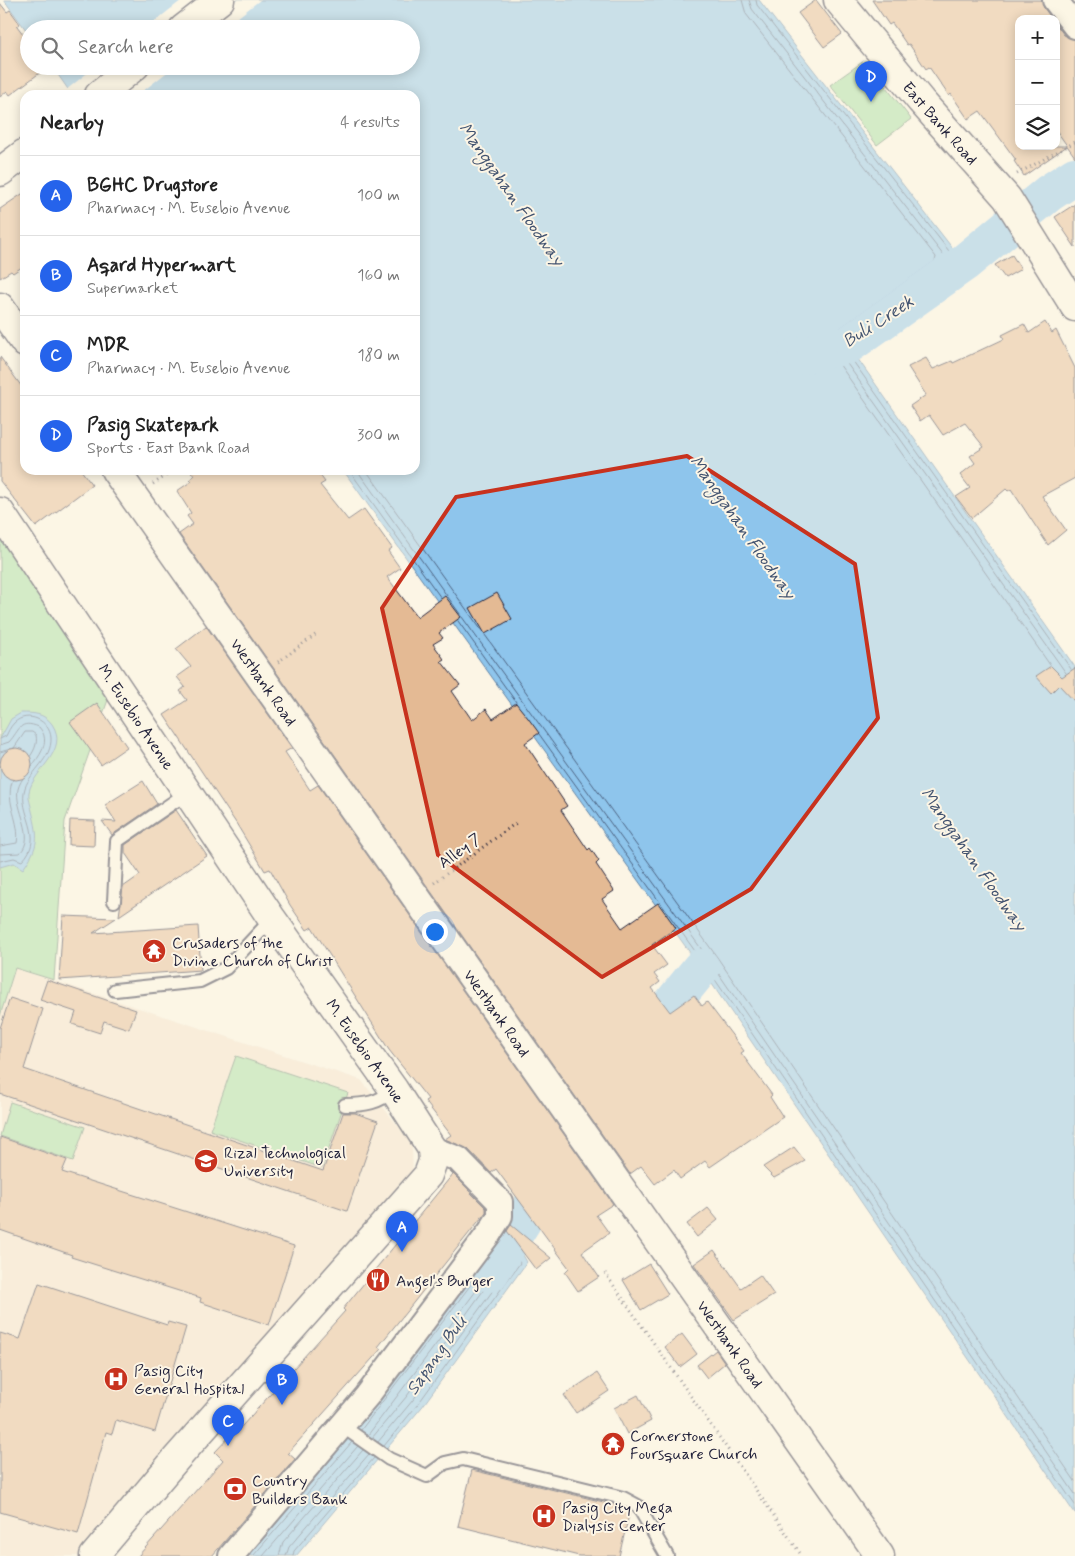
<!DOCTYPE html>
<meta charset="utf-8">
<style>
:root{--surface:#fff;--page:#f2f2f2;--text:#222;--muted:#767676;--line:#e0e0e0;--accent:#2563eb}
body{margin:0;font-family:Mynerve,sans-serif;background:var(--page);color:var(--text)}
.controls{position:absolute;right:15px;top:15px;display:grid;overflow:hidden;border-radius:10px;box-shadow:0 2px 12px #0003}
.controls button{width:45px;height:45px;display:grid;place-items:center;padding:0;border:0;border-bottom:1px solid var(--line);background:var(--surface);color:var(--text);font:25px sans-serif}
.you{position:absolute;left:434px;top:931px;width:18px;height:18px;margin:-12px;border:4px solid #fff;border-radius:50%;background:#1a73e8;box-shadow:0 0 0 8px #1a73e833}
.badge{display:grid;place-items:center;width:32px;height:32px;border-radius:50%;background:var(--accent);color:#fff;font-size:16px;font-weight:700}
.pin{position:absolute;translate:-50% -41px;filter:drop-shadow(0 1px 2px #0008)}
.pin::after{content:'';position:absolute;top:26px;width:18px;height:15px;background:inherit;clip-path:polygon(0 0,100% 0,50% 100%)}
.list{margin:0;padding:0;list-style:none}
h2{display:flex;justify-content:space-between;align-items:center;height:65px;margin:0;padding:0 20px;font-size:21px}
h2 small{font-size:16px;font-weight:400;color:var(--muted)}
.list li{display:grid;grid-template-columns:32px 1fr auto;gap:15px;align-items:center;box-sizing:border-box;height:80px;padding:0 20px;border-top:1px solid var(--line)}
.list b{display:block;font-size:19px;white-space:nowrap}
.list p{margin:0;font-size:16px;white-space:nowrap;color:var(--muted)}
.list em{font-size:16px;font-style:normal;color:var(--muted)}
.icon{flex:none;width:28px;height:28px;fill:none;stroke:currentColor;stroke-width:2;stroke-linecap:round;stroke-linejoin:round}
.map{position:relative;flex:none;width:1075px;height:1556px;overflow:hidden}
.search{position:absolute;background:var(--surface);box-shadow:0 2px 12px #0003;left:20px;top:20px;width:400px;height:55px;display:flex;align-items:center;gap:12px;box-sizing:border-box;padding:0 18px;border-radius:28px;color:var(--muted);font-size:19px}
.panel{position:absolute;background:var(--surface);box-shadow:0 2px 12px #0003;left:20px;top:90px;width:400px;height:385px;border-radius:15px}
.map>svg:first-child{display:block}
.built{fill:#f5e3cd}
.green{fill:#a5dda2;stroke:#64806e}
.water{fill:#8ec5ec;stroke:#6384a5}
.pier{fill:#fcf5e5}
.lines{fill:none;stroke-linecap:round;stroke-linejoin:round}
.shore{stroke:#4d6382;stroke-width:1}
.river{stroke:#8ec5ec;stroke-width:38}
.building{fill:#e4ba94;stroke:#22223b}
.service-casing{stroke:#22223b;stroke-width:16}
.minor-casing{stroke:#22223b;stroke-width:28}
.tertiary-casing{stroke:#22223b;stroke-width:31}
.secondary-casing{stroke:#22223b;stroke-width:31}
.path{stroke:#22223b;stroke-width:3;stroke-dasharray:1 4;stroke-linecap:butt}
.service{stroke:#fcf5e5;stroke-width:12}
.minor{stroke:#fcf5e5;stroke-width:24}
.tertiary{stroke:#fcf5e5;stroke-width:28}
.secondary{stroke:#fcf5e5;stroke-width:28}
.marked{fill:none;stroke:#c8321e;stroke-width:4;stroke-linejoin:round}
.labels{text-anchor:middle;stroke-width:4;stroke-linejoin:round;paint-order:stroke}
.street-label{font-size:16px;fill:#22223b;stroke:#fcf5e5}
.poi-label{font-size:16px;fill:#22223b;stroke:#fcf5e5;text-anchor:start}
.water-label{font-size:18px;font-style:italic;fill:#425370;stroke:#fcf5e5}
</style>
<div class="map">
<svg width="1075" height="1556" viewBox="0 0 1075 1556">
<rect width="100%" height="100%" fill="#fcf5e5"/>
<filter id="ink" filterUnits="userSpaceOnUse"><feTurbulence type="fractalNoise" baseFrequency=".02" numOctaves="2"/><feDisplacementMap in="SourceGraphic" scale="10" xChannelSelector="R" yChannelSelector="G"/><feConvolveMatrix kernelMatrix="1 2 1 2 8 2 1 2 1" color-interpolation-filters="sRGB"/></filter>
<g filter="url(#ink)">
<path class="built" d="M15 968 361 1080 412 1143 413 1179 78 1556H0V1016Z"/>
<path class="green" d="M865 60 911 119 877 145 830 85Z
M0 536 109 697 65 821 54 980 15 968 0 1016Z
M236 1056 348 1093 322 1168 210 1130Z
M10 1102 85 1127 73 1161 0 1136Z"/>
<path class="water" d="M4 0H759L964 263 848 345 1075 667V1514L701 968 343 470H415V95H72L52 66H411V29H29V34Z
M21 713C33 713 44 713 52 724 70 751 33 770 29 792 28 798 31 805 32 811 39 838 39 846 23 869L14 863 0 867V739L11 719Z
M504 1223 527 1262 422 1407 296 1556H239Z"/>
<path class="pier" d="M182 0H260L223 29H145Z
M96 66H175L138 95H69L66 90Z"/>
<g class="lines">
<path class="shore" d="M742 0 746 14 936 257 935 261 836 331 830 339V351L1050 665
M749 0 752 9 947 260 842 335 837 343 838 351 1066 673
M756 0 757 5 956 260 955 264 846 340 843 347 1071 669
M349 470 441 598
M357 470 460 614
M366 470 482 631
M462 617 710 961 1075 1494
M458 621 516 702
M485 635 717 957 1075 1481
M539 734 705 965 1075 1505
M0 739 6 736C8 732 10 727 14 723 27 710 50 720 51 738 52 759 31 770 25 788 17 813 47 836 22 861L14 858 0 861
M0 745 9 742C20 730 19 719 39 727 58 748 23 769 18 789 14 809 37 836 20 853L0 854
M0 752 14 748 25 732H32L36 735C40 754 18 766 12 782 5 803 21 822 17 843L0 846
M361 1430 500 1246 504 1245 513 1263 413 1400 378 1442
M368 1435 500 1259H503L504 1262 407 1396 372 1438
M384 1446 418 1404 520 1263 504 1234
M253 1556 352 1442
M263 1556 358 1446
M279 1556 283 1542 363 1450
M286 1556 289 1547 369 1454
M293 1556 294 1551 374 1458"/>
<path class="river" d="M797 356 848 345 964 263 1049 193 1075 176
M652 1049 666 1039 658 1021 701 968
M490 1273 542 1190 536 1182 581 1147"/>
</g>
<path class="building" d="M816 0 842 34 824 47 798 13Z
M872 0H1042L1044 8 1052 19H1019V146H1067L1024 176 1014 161 1016 160 980 111 968 119 951 94 949 96 929 67 926 69 909 44 907 45 892 23 889 25Z
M0 3 7 12 10 10 20 24 17 26 29 42V66H49L10 95 7 91 0 97Z
M1056 24 1064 35 1075 39V157L1056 130Z
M25 192V265L13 273 11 271 0 278V209Z
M1075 204V247L1055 217Z
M1012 255 1021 269 1005 278 995 265Z
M1045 322 1052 333 1056 330 1075 368V478L1042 496 1066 530 1048 545 1011 489 1008 491 1006 489 972 518 956 497 970 488 960 475 975 463 970 456 984 447 965 423 943 435 929 415 920 421 910 406 926 395 908 367 926 358 933 369 952 361 953 363 1004 339 1002 335 1024 324 1029 333Z
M0 357 25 391V470H81L92 485 36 527 0 481Z
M190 470H316L325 482 320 485 348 520 364 509 392 548 388 551 400 568 387 577 417 617 445 596 461 617 439 633 443 638 433 644 444 659 441 661 460 685 452 691 472 720 486 709 493 719 516 703 528 718 539 733 525 743 567 806 561 810 588 850 590 848 599 861 596 864 614 891 602 899 622 928 658 903 676 928 652 945 667 965 654 974 660 982 652 988 670 1012 694 995 702 1006 707 1002 744 1051 741 1053 772 1095 770 1097 783 1117 710 1167 705 1161 680 1179 674 1170 655 1184 641 1166 630 1174 179 534 193 524 187 516 191 513 177 491 192 481 190 479 194 476Z
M497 593 512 619 485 634 470 608Z
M206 626 292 748 285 752 310 790 318 785 613 1204 596 1215 609 1233 582 1252 599 1277 578 1291 565 1272 569 1268 496 1169 491 1173 468 1149 445 1139 451 1135 425 1101 428 1099 389 1050 312 927 307 930 290 905 270 869 265 871 236 823 164 715 187 700 180 691 185 687 177 677 191 667 176 649Z
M1051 666 1062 677 1075 668V702L1059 685 1051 693 1036 676Z
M97 703 127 747 101 765 70 722Z
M0 764a16 16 0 1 1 32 0a16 16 0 1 1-32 0Z
M143 781 157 804 112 835 102 821 116 822 105 805Z
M176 810 207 856 119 916 123 887 140 875 125 853V845Z
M70 820 95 821 94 846 69 845Z
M63 916 116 918 93 933 198 926 201 970 59 980Z
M47 980 136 1010 129 1029 104 1021 100 1033 72 1024 76 1012 40 1000Z
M10 998 43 1009 24 1069 323 1171 343 1113H355L378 1121 347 1211 0 1094V1028Z
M0 1137 67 1160 62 1172 294 1246 269 1325 200 1302 201 1298 71 1257 72 1255 0 1230Z
M794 1147 805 1161 774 1178 763 1167Z
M449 1170 469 1190H468L486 1208V1212L378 1347 381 1349 288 1453 295 1459 212 1556H138L223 1460 215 1452 232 1434 234 1435 345 1311 343 1309 453 1174Z
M708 1208 718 1220 697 1237 687 1224Z
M511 1225 551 1258 536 1270 507 1231Z
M714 1250 741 1288 760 1275 774 1295 734 1320 694 1264Z
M649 1264 668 1294 641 1310 623 1280Z
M39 1283 167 1325 168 1322 186 1327 155 1432 116 1420 112 1434 106 1432 78 1534 0 1512V1333L20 1339Z
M682 1334 697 1354 680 1367 665 1347Z
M716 1350 725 1363 707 1378 697 1365Z
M597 1373 609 1391 576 1413 564 1395Z
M638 1395 651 1421 627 1434 614 1408Z
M472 1470 620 1506 630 1511 619 1556H579L458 1526Z"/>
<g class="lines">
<g class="service-casing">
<path id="service" d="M114 901 117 841 187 793
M115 990 200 981 226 968 272 919
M345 1105C366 1105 378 1103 394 1090
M342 1426 389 1459 427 1476 445 1463 463 1459 623 1498 638 1506 667 1556"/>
</g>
<g class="minor-casing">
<path id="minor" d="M1055 0 1075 26
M231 1556 367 1396 490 1232 500 1216V1202L458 1159 432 1149"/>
</g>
<g class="tertiary-casing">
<g id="tertiary">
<path d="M0 307 25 343"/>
<path id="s1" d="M115 470 880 1556"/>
<path id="s2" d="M0 512 272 919 394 1090 432 1149 433 1161 428 1175 176 1459 94 1556"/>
</g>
</g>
<g class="secondary-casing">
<g id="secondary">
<path id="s3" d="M838 0 921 101 1007 198 1075 307"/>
<path d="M183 29 220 0"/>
<path d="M99 95 135 66"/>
<path d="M0 172 25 153"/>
</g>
</g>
<path class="path" d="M1017 174 1075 142
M153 484 175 470
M278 662 318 633
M434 883 516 823
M605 1273 802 1556"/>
<use href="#service" class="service"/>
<use href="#minor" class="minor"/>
<use href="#tertiary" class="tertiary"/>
<use href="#secondary" class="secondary"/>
</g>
</g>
<path d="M0 0H1075V1556H0ZM687 456 855 564 878 718 751 889 602 977 438 855 382 608 456 497Z" fill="#fcf5e5" fill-opacity=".55" fill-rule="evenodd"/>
<path class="marked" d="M687 456 855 564 878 718 751 889 602 977 438 855 382 608 456 497Z"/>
<defs>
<g id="temple-disc" transform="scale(1.25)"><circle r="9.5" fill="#c8321e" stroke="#fcf5e5"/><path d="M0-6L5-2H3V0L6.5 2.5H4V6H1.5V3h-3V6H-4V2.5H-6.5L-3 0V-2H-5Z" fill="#fff"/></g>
<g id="university-disc" transform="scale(1.25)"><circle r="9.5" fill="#c8321e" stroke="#fcf5e5"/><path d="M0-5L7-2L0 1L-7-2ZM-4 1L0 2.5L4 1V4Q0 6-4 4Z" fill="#fff"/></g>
<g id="restaurant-disc" transform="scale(1.25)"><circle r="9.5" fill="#c8321e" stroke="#fcf5e5"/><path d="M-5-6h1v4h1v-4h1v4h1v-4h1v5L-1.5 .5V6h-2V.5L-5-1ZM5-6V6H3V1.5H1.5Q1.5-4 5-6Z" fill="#fff"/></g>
<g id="hospital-disc" transform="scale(1.25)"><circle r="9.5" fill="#c8321e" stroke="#fcf5e5"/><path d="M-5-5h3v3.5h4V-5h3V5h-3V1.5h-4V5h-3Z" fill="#fff"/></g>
<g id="bank-disc" transform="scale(1.25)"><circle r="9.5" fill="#c8321e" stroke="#fcf5e5"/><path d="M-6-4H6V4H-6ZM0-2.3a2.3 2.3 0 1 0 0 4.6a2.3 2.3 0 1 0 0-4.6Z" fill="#fff"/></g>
</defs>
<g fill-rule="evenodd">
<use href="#temple-disc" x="154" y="951"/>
<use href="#university-disc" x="206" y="1161"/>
<use href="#restaurant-disc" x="378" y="1280"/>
<use href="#hospital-disc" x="116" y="1379"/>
<use href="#temple-disc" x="613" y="1444"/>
<use href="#bank-disc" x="235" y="1489"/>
<use href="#hospital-disc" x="544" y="1516"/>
</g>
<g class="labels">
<g class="street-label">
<text dy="6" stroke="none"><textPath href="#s3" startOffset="160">East Bank Road</textPath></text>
<text dy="6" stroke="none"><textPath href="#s1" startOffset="259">Westbank Road</textPath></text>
<text dy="6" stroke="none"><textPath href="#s2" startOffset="246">M. Eusebio Avenue</textPath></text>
<text transform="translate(459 850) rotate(-36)" y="6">Alley 7</text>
<text dy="6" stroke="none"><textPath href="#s1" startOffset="664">Westbank Road</textPath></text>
<text dy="6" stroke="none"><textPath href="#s2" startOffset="651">M. Eusebio Avenue</textPath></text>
<text dy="6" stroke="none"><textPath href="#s1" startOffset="1069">Westbank Road</textPath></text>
</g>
<g class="poi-label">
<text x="172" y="948">Crusaders of the<tspan x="172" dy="18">Divine Church of Christ</tspan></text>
<text x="224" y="1158">Rizal Technological<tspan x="224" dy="18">University</tspan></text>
<text x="396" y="1286">Angel's Burger</text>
<text x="134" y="1376">Pasig City<tspan x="134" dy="18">General Hospital</tspan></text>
<text x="630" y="1441">Cornerstone<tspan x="630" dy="18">Foursquare Church</tspan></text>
<text x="252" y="1486">Country<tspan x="252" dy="18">Builders Bank</tspan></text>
<text x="562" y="1513">Pasig City Mega<tspan x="562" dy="18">Dialysis Center</tspan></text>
</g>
<g class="water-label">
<text transform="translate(512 194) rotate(55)" y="6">Manggahan Floodway</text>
<text transform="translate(878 321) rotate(-33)" y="6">Buli Creek</text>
<text transform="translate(743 527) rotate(55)" y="6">Manggahan Floodway</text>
<text transform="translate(974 859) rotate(55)" y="6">Manggahan Floodway</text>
<text transform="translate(436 1355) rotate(-55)" y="6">Sapang Buli</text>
</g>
</g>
</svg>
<div class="controls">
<button>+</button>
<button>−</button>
<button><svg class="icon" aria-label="layers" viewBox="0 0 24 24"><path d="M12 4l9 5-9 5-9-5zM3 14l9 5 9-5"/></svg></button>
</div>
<div class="you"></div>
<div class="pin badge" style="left:402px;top:1252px">A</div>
<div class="pin badge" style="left:282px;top:1405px">B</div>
<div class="pin badge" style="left:228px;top:1446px">C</div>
<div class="pin badge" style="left:871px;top:102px">D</div>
<div class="search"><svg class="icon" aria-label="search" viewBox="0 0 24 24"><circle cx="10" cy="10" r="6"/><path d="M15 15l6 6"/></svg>Search here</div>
<section class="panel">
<h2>Nearby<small>4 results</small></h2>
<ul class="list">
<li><span class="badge">A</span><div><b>BGHC Drugstore</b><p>Pharmacy · M. Eusebio Avenue</p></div><em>100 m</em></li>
<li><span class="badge">B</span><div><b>Aqard Hypermart</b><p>Supermarket</p></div><em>160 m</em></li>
<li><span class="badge">C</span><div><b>MDR</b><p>Pharmacy · M. Eusebio Avenue</p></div><em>180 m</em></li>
<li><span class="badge">D</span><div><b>Pasig Skatepark</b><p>Sports · East Bank Road</p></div><em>300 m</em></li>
</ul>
</section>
</div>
